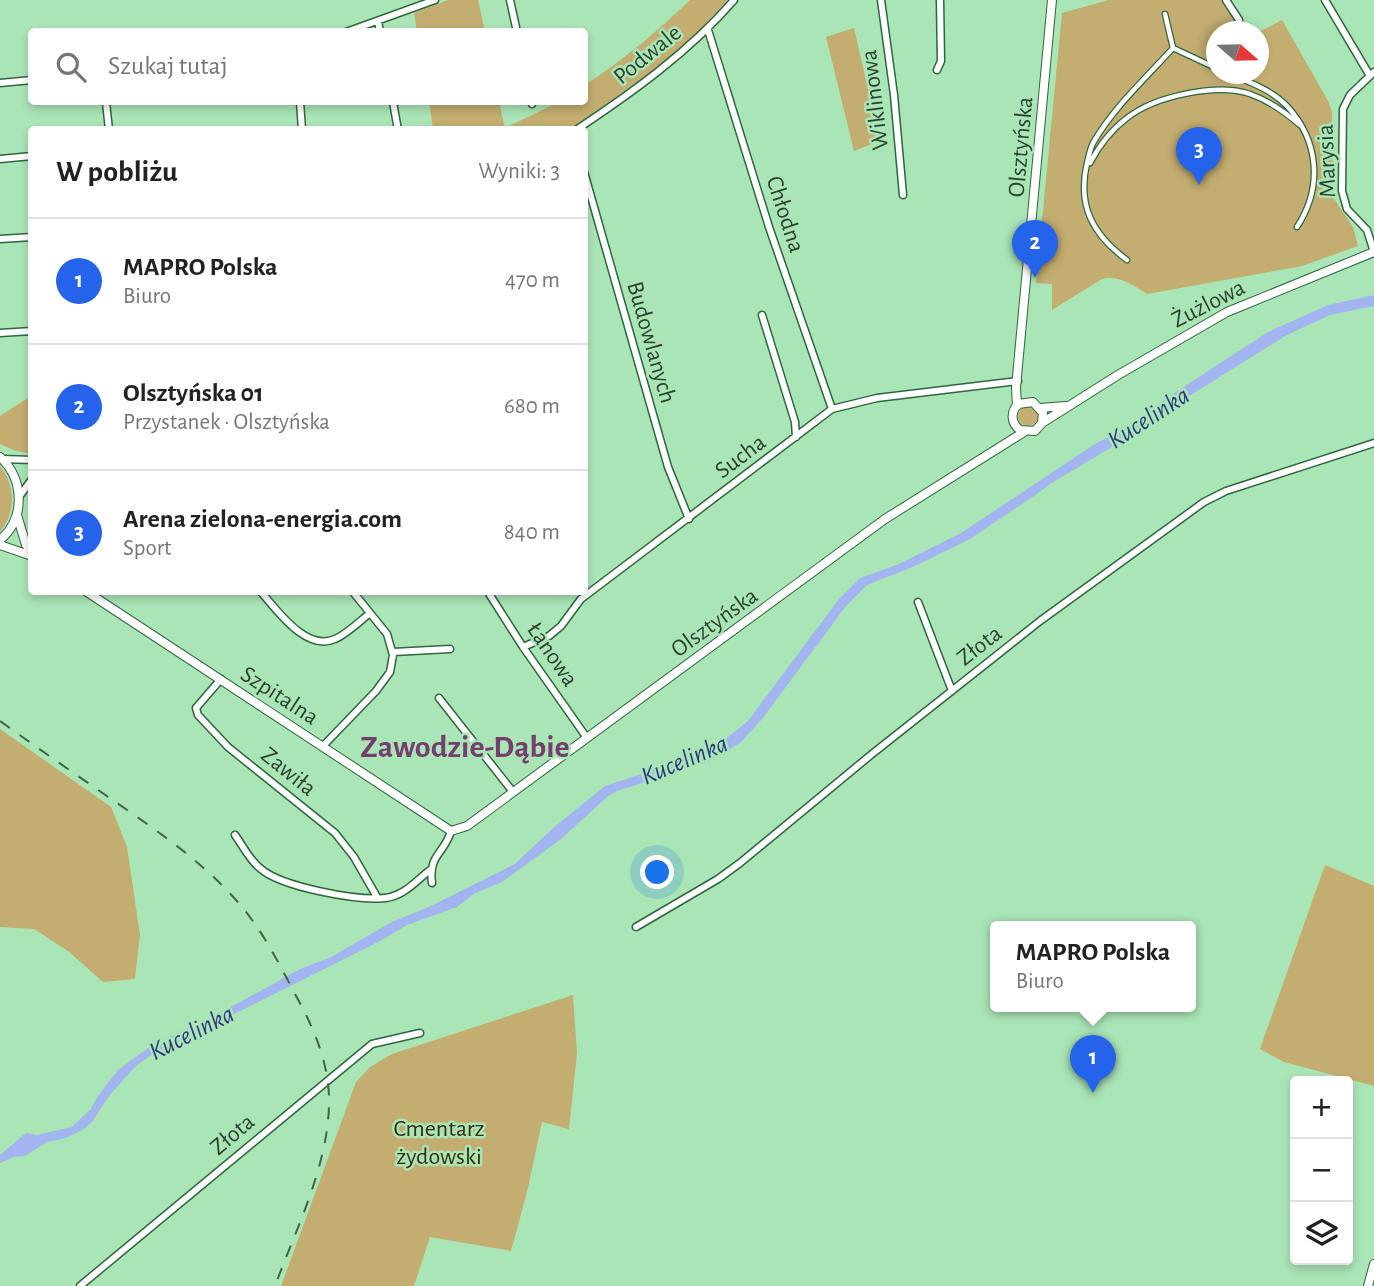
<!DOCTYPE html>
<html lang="pl">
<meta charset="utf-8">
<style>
:root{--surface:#fff;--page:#f6f6f6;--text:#222;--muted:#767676;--line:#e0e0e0;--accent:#2563eb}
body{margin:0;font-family:"Alegreya Sans",sans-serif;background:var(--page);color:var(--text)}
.controls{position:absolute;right:21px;bottom:21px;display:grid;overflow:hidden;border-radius:7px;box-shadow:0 4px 10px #0003}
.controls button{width:63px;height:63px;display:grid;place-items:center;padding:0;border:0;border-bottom:2px solid var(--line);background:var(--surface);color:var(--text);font:35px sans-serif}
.compass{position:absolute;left:1206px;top:21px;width:63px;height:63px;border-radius:50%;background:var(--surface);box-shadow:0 4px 10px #0003;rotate:110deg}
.you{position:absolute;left:658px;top:873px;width:24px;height:24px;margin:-18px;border:5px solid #fff;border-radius:50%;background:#1a73e8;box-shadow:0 0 0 10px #1a73e833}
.badge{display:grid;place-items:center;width:46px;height:46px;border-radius:50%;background:var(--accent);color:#fff;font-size:23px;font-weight:700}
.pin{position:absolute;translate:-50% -58px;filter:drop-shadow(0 2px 4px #0008)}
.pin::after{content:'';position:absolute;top:37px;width:24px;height:21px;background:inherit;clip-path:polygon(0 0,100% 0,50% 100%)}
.popup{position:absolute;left:990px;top:921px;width:206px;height:91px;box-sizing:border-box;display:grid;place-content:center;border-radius:7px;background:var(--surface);filter:drop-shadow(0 2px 5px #0005);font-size:23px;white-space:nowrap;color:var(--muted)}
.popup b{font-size:26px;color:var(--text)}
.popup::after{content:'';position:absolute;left:50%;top:100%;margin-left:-14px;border:14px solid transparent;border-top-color:var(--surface)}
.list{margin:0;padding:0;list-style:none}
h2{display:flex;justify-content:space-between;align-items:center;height:91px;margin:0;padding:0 28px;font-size:30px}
h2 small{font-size:23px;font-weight:400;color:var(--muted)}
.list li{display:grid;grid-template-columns:46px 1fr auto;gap:21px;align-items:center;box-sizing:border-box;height:126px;padding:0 28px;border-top:2px solid var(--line)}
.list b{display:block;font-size:26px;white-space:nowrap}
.list p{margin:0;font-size:23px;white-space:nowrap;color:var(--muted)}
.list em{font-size:23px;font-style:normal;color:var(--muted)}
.icon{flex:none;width:38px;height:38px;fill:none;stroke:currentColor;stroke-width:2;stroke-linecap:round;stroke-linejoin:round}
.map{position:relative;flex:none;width:1374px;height:1286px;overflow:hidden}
.search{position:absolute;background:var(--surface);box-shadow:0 4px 10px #0003;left:28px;top:28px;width:560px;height:77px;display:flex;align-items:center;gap:18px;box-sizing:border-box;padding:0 24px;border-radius:7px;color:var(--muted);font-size:26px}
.panel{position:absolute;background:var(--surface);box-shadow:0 4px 10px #0003;left:28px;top:126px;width:560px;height:469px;border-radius:7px}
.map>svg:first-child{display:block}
.green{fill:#c3ad70}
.water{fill:#a2b5f0}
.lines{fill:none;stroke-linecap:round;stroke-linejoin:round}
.pedestrian-casing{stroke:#2e663e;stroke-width:7}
.minor-casing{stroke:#2e663e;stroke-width:9}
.tertiary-casing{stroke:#2e663e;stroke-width:10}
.pedestrian{stroke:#fff;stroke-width:4.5}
.minor{stroke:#fff;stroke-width:6}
.tertiary{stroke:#fff;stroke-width:8}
.rail{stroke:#44634b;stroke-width:2;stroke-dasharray:12 12;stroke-linecap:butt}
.labels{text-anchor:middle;stroke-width:5;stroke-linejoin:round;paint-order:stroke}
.street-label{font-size:24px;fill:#2a4230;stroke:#aae5b6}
.park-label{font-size:24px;fill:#352b0e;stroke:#aae5b6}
.water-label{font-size:26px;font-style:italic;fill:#2c3a7f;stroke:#aae5b6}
.district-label{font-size:32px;font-weight:bold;fill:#743f6f;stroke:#aae5b6}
</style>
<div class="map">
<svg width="1374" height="1286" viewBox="0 0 1374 1286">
<rect width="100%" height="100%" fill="#aae5b6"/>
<path class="green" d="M448 0H478L485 31H417L414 13Z
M690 0H728L684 46 659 66 571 129H433L429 102H499L505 128 559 102H584L585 85C623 60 657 32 690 0Z
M1109 0H1222L1241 31 1216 32V74H1258L1259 32 1282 20 1328 101 1332 112 1333 197 1353 227 1358 246 1302 266 1147 294C1133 285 1118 275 1102 279L1052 310V284L1036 283 1062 13Z
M854 28 880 141 854 151 826 37Z
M31 396V454L16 451 0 444V416Z
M1018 416a10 10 0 1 1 20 0a10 10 0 1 1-20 0Z
M0 466C16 486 16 512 0 532Z
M0 729 111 807 127 847 140 935 135 979 103 982 68 951 34 929 0 927Z
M1325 865 1374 886V1086L1284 1062 1260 1049Z
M573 995 577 1053 569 1129 542 1122 527 1192 511 1251 430 1237 414 1286H281L356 1082 370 1067 392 1054Z"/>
<path class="water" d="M1374 295V306L1330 315 1287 335 1194 393 1135 433 1128 441 1117 444 1050 484 1034 496 970 539 915 566 867 585 846 606 762 719 741 742 729 750 705 763 617 791 607 797 561 839 502 882 475 893 457 907 407 925 382 940 150 1056 136 1066 125 1078 109 1096 92 1122 84 1129 66 1138 47 1142 25 1156 14 1157 0 1163V1155L26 1133 37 1135 72 1127 91 1109 97 1097 118 1070 148 1048 242 1001 300 969 331 957 392 922 431 906 515 864 552 829 605 786 692 757 717 746 748 721 839 599 860 578 899 564 961 533 1095 444 1112 435 1115 429 1123 430 1130 427 1162 401 1268 332 1328 305Z"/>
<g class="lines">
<g class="pedestrian-casing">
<path id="pedestrian" d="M1173 48 1216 68
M1230 74C1249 82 1272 90 1287 106 1319 141 1323 187 1297 227
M1090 163C1099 146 1111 130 1127 118 1155 96 1216 83 1250 94 1270 101 1285 112 1300 125
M1127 260C1093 235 1077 206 1087 163 1089 156 1090 149 1093 143 1114 107 1145 79 1173 48L1165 14"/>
</g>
<g class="minor-casing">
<path id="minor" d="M510 0 517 32
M881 0 894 95 903 195
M1226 0 1239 20
M1325 0 1370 76
M378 21 380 32
M708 30 769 227 832 409
M346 32 435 0
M937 70 941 61 940 0
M0 83 32 80
M106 102 109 130
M300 102 302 130
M393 102 398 130
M531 102 532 104
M576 130C633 92 689 52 734 0
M0 159 32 156
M584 172 668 467 689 519
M0 239 32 237
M1374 252 1367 230 1347 209 1342 191 1343 109 1350 95 1374 72
M762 315 795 422 796 437
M0 333 32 331
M2 459 32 460
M19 497 32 479
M261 592C277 610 306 652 335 639 347 634 360 621 370 613
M488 592 523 647 587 738
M918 602 952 691
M523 647 549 636 561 626 581 599 832 409 877 398 1018 381
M393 652 450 649
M221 679 196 708 198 715 228 747 335 833 354 857 377 897
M439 698 513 792
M323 746 376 691 390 672 393 655 387 634 353 592
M235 835C243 846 250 861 261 869 282 887 357 901 385 898 404 896 416 881 430 870
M432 883C428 855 445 853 451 831
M636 927 718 879 740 863 872 754 1040 621 1204 502 1226 491 1374 443
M80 1286 372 1044 420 1033"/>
</g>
<g class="tertiary-casing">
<path id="tertiary" d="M1017 406 1016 387 1052 0
M1040 408 1065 406
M1042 423 1043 413 1033 402 1018 404C1010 413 1011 423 1020 430L1035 431 1042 423 1118 375 1227 312 1374 252
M0 457C24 479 26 518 0 540
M17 515 26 545 32 552
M0 545 32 556
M87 592 451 831 467 826 885 519 1024 432
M1368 1286 1374 1264"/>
</g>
<use href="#pedestrian" class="pedestrian"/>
<use href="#minor" class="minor"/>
<use href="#tertiary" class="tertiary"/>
<path class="rail" d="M0 721C39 749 78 776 117 803 163 835 207 865 243 908 264 934 280 965 295 994 314 1028 330 1065 329 1104 328 1166 296 1229 275 1286"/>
</g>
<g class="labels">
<g class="street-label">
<text transform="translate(647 54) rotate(-39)" y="8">Podwale</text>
<text transform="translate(874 100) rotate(-97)" y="8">Wiklinowa</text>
<text transform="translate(1020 147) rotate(-85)" y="8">Olsztyńska</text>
<text transform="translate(1326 161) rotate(-92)" y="8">Marysia</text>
<text transform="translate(786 214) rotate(72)" y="8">Chłodna</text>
<text transform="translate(1208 303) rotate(-27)" y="8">Żużlowa</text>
<text transform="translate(652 342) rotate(74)" y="8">Budowlanych</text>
<text transform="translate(740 456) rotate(-37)" y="8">Sucha</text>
<text transform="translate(714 622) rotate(-36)" y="8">Olsztyńska</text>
<text transform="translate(979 645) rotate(-38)" y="8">Złota</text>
<text transform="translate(553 654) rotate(56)" y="8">Łanowa</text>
<text transform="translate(280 695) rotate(33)" y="8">Szpitalna</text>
<text transform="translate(289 771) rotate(39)" y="8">Zawiła</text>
<text transform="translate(232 1134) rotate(-40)" y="8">Złota</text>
</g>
<g class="park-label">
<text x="439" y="1136">Cmentarz<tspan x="439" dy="28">żydowski</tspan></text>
</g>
<g class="water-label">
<text transform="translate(1148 417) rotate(-33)" y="9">Kucelinka</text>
<text transform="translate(684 759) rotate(-23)" y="9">Kucelinka</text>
<text transform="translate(191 1032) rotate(-27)" y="9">Kucelinka</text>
</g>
<g class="district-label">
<text x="465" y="757">Zawodzie-Dąbie</text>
</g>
</g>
</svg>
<div class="controls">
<button>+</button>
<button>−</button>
<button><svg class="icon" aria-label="layers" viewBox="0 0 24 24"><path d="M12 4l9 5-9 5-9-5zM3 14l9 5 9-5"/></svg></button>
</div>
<svg class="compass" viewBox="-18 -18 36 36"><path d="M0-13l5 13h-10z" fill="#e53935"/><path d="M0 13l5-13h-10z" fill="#767676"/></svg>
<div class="you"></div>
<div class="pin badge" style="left:1093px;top:1093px">1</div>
<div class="popup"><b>MAPRO Polska</b>Biuro</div>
<div class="pin badge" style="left:1035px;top:278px">2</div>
<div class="pin badge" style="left:1199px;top:185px">3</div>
<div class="search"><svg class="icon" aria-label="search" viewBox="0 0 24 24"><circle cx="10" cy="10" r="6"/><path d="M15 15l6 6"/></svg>Szukaj tutaj</div>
<section class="panel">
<h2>W pobliżu<small>Wyniki: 3</small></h2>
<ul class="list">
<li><span class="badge">1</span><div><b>MAPRO Polska</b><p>Biuro</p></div><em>470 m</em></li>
<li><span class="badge">2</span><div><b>Olsztyńska 01</b><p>Przystanek · Olsztyńska</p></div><em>680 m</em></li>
<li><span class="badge">3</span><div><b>Arena zielona-energia.com</b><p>Sport</p></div><em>840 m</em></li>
</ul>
</section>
</div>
